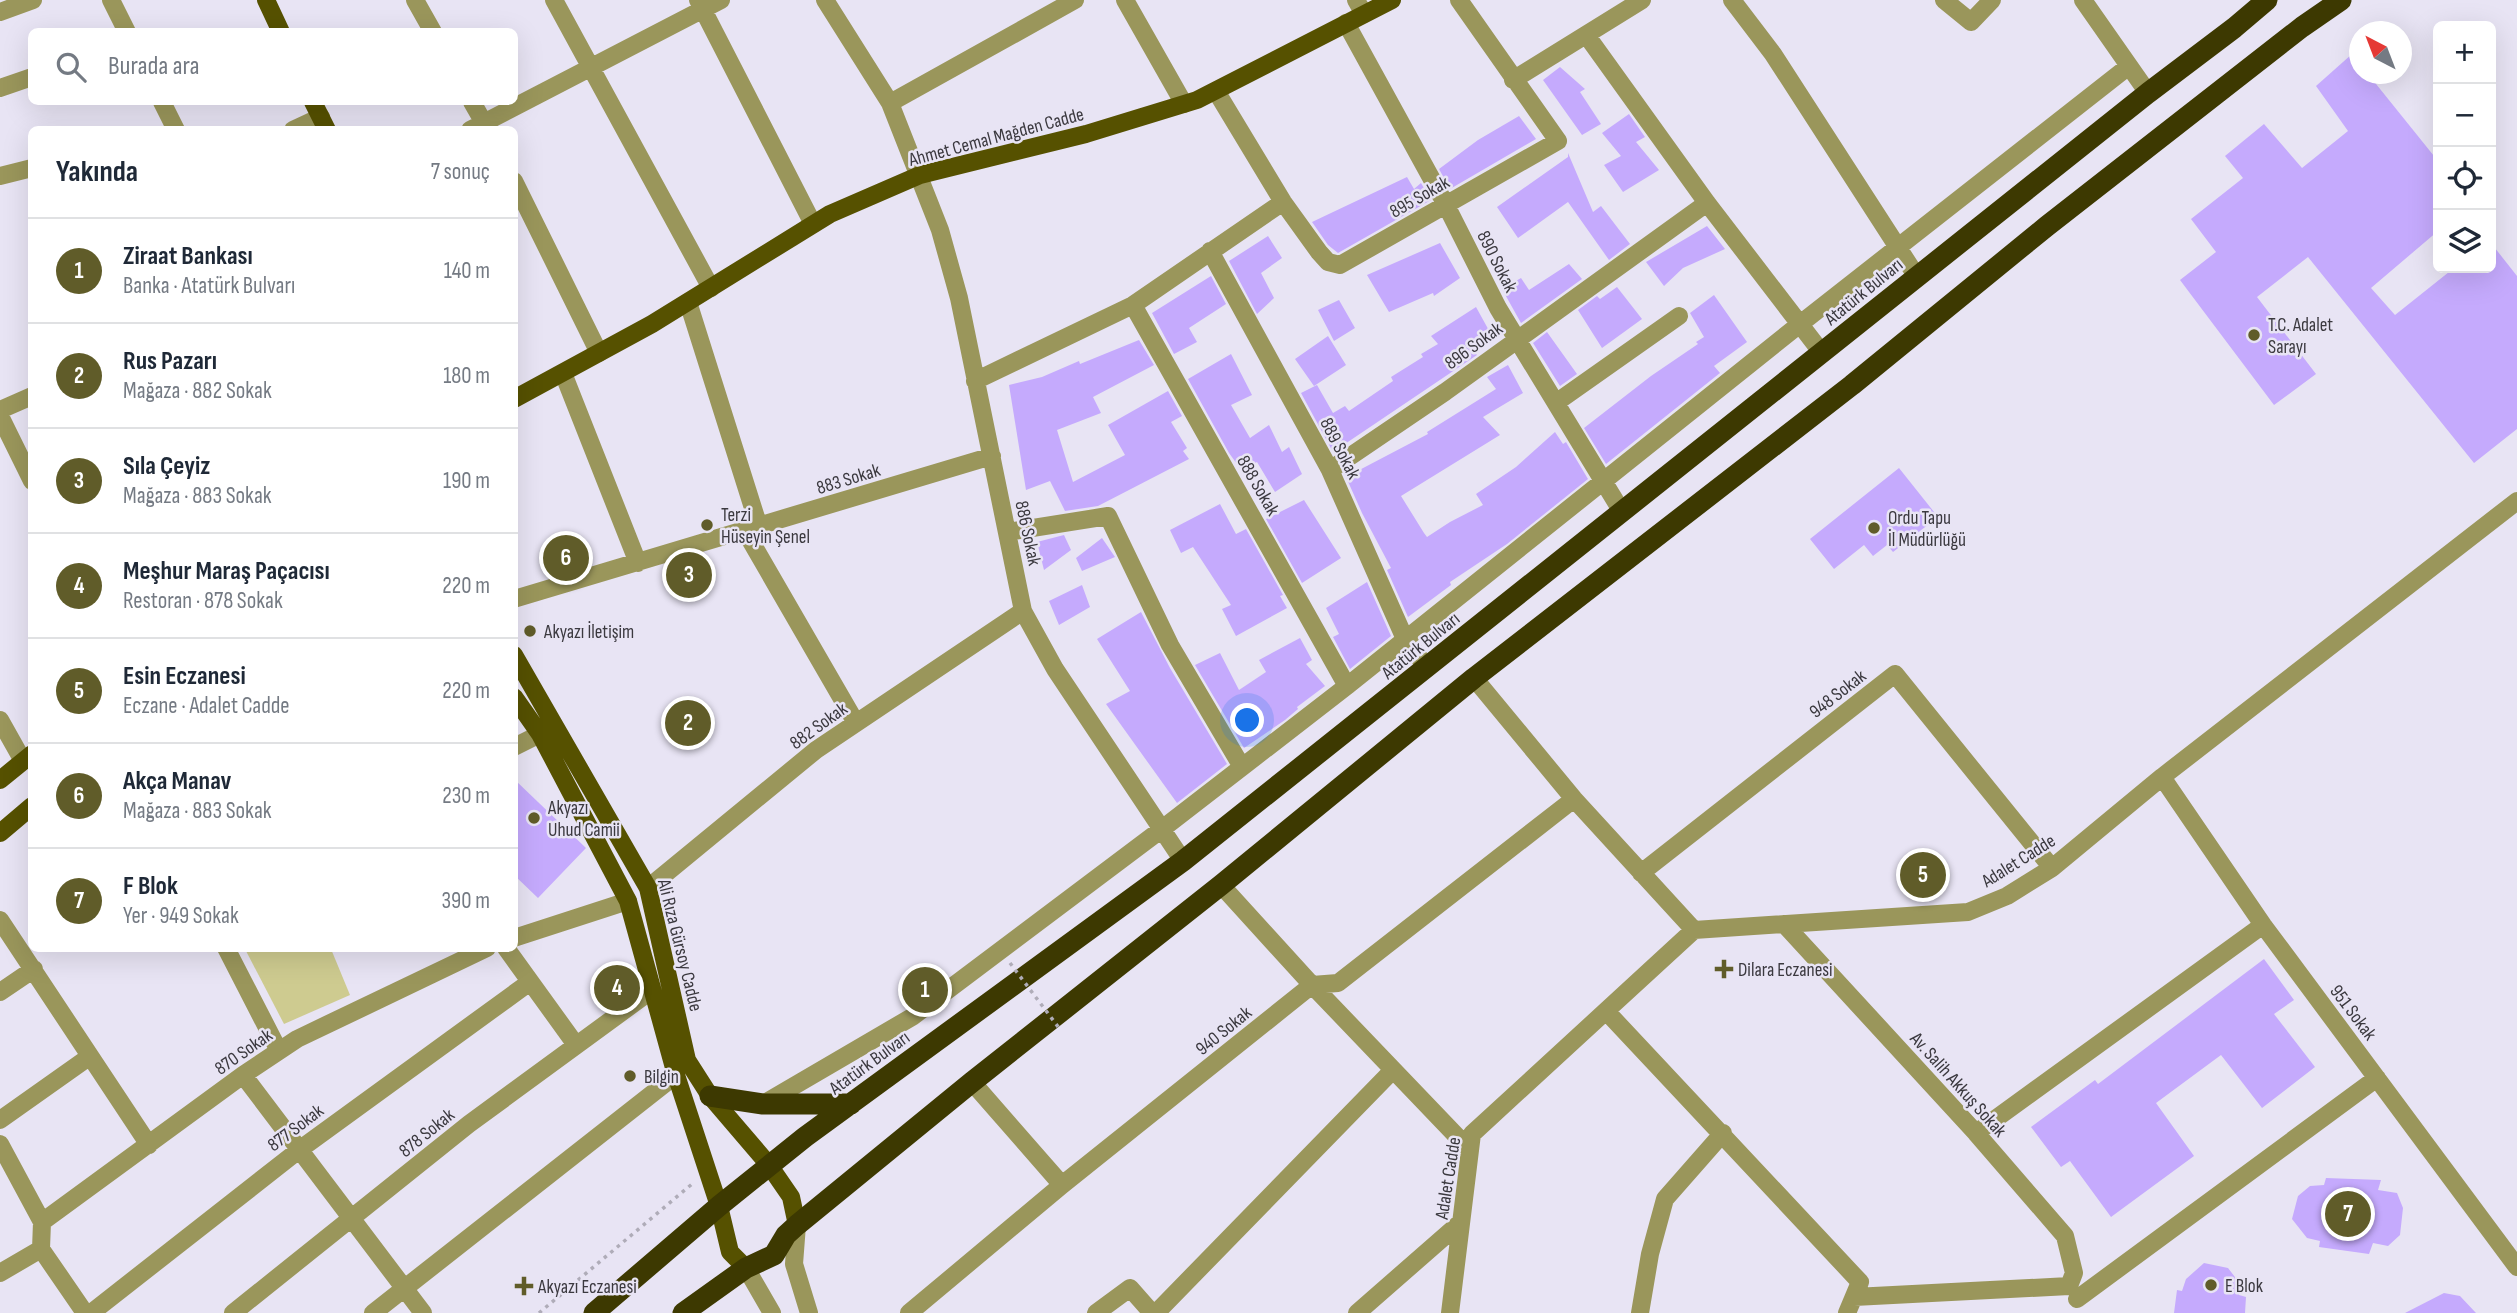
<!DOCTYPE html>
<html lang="tr">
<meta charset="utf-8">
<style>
:root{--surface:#fff;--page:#f2f2f3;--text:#1f2937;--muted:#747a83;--line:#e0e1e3;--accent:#605c29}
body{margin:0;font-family:"Sofia Sans Condensed",sans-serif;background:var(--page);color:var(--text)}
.controls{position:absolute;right:21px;top:21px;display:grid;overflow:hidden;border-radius:10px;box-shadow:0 7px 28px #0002}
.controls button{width:63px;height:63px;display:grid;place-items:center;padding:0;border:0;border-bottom:2px solid var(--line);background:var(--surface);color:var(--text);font:35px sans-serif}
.compass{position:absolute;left:2349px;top:21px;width:63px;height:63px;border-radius:50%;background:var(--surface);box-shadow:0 7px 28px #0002;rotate:318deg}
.you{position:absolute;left:1248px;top:721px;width:24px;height:24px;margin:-18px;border:5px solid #fff;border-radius:50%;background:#1a73e8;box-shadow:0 0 0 10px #1a73e833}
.badge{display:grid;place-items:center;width:46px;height:46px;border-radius:50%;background:var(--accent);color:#fff;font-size:23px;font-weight:700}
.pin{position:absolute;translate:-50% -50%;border:4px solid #fff;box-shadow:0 2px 7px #0006}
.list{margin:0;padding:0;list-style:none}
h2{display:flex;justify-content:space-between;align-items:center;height:91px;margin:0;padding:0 28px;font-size:30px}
h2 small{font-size:23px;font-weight:400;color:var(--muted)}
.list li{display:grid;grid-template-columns:46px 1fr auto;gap:21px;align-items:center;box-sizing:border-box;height:105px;padding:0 28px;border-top:2px solid var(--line)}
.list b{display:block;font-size:26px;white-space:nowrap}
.list p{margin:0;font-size:23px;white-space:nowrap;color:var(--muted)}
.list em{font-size:23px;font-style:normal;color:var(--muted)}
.icon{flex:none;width:38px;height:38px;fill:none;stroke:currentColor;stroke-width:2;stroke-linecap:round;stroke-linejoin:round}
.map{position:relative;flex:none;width:2517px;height:1313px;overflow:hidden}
.search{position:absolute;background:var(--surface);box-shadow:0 7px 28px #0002;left:28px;top:28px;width:490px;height:77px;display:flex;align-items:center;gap:18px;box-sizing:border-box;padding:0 24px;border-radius:10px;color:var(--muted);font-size:26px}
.panel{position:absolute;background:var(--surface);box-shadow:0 7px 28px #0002;left:28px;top:126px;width:490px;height:826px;border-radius:10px}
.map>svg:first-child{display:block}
.green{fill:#cecb90}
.building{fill:#c5aafd}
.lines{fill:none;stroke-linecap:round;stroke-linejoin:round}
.path{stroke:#afacb8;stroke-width:3.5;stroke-dasharray:3.5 5;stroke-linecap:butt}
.minor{stroke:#9a965b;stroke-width:18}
.major{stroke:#565100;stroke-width:18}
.highway{stroke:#3d3901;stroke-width:21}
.path-bridge{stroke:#afacb8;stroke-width:3.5;stroke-dasharray:3.5 5;stroke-linecap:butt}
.poi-dot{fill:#605c29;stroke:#e8e4f4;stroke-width:2.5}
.labels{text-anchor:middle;stroke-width:5;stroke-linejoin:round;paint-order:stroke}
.street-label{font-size:19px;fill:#3b393f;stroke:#e8e4f4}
.poi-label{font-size:19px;fill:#3b393f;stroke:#e8e4f4;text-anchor:start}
</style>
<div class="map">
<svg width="2517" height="1313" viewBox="0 0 2517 1313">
<rect width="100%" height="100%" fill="#e8e4f4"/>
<path class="green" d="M245 949H331L350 995 284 1024Z"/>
<path class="building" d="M2352 54 2360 64V74H2368L2438 161V231L2371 288 2395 315 2454 268H2491V243L2517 276V429L2474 463 2308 257 2257 297 2316 374 2274 405 2180 280 2216 252 2191 219 2243 178 2225 156 2264 124 2302 168 2348 131 2316 86Z
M1560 67 1585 89 1580 92 1601 124 1582 135 1543 80Z
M1629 114 1645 137 1636 142 1659 170 1623 192 1604 165 1621 156 1602 133Z
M1519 116 1536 139 1450 189 1439 169 1478 140Z
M1568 153 1593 212 1601 206 1630 244 1609 260 1568 202 1518 238 1497 207 1568 157Z
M1407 177 1414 189 1421 183 1431 200 1338 253 1328 245 1312 222Z
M1707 226 1725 249 1683 268 1664 286 1646 262Z
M1268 236 1282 258 1261 273 1274 298 1257 314 1229 261Z
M1440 243 1460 278 1434 296 1433 293 1389 312 1367 275Z
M1569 264 1582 279 1521 323 1502 289 1521 278 1529 290Z
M1211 276 1226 304 1189 328 1197 342 1174 354 1152 313Z
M1617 287 1642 319 1602 348 1578 310 1597 296 1600 299Z
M1714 295 1747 342 1714 366 1720 373 1606 464 1584 428 1651 376 1698 344 1696 342 1704 337 1690 313Z
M1339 300 1355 328 1334 341 1318 310Z
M1476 307 1492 336 1474 351 1477 355 1333 452 1301 393 1317 385 1333 413 1345 406 1349 411 1393 381 1391 377 1423 357 1421 354 1438 344 1431 336Z
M1547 332 1577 374 1560 386 1533 343Z
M1328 336 1346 365 1314 386 1295 359Z
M1139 340 1154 365 1093 397 1101 413 1057 430 1073 482 1125 455 1108 425 1168 391 1182 416 1171 422 1187 448 1183 451 1189 459 1098 506 1065 511 1050 481 1026 490 1009 385 1042 377 1079 361 1080 364Z
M1231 354 1252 395 1231 405 1250 438 1269 425 1282 452 1289 447 1302 474 1275 492 1257 462 1242 471 1229 453 1188 379Z
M1508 365 1523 393 1483 417 1500 435 1401 496 1424 533 1427 537 1450 522 1483 505 1476 494 1516 467 1555 432 1563 444 1566 442 1588 479 1507 544 1450 582 1451 585 1408 617 1387 570 1391 568 1362 513 1346 477 1428 434 1427 432 1496 389 1487 377Z
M1899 468 1938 517 1893 552 1887 545 1873 556 1864 545 1834 569 1810 539Z
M1304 500 1341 558 1302 583 1266 519Z
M1220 504 1236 534 1246 529 1283 595 1280 596 1287 608 1236 636 1222 609 1231 605 1193 547 1181 553 1170 530Z
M1064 535 1071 550 1044 570 1037 542Z
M1102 538 1115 557 1082 571 1076 558Z
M1367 582 1391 636 1350 669 1333 637 1339 634 1326 608Z
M1082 585 1090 607 1059 625 1049 601Z
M1141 612 1170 668 1227 764 1177 803 1106 704 1130 691 1097 639Z
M1300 638 1312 660 1306 664 1325 686 1297 707 1298 709 1285 720 1244 748 1195 665 1220 653 1239 690 1266 672 1259 660Z
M514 779 586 848 538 898 514 875Z
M2264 959 2294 1000 2274 1014 2315 1067 2262 1108 2221 1055 2156 1103 2194 1156 2111 1217 2070 1161 2061 1167 2031 1127 2095 1080 2098 1084Z
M2326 1178 2381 1180 2378 1190 2397 1193 2403 1208 2400 1235 2388 1246 2373 1243 2369 1254 2319 1247 2320 1241 2307 1238 2292 1219 2298 1196 2310 1186 2324 1185Z
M2204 1263 2228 1268 2238 1281 2239 1295 2246 1297 2245 1313H2174L2177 1290 2182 1291 2186 1279Z
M2444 1293 2460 1296 2476 1313H2405Z"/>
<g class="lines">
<path class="path" d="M539 1313 692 1184"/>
<path class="minor" d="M111 0 127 32
M415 0 433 32
M554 0 711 288
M698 0 813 224
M825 0 890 103 940 230 959 298 1023 611 1055 669 1183 861
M1125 0 1184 104
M1356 0 1364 14
M1732 0 1773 54 1917 277
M1944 0 1971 22 1992 0
M2083 0 2148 93
M0 12 33 0
M1346 23 1446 205 1498 308 1622 512
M1587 36 1707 203 1822 353
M1513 80 1642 0
M0 88 32 77
M1216 91 1283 202 1319 252 1328 262 1340 265 1558 141 1459 0
M162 102 176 130
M472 102 488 130
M890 103 1075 0
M293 130 321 117
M470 130 721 0
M0 176 32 168
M514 181 599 353
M1210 251 1330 470 1405 639 1427 668
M688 302 759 527
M1133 305 1347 686
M563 373 638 563
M975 381 1133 305 1283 202
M1557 402 1679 316
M0 410 32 396
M0 416 32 481
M1330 470 1445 392 1707 203
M745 531 856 723
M1007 532 1108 516 1170 645 1242 767
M514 599 992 456
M1474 678 1574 799 1694 930
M0 720 23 761
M514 747 540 734
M2162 777 2263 925 2517 1267
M1641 873 1895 674 2052 868
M1221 885 1312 985 1470 1150
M648 888 816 750 1023 611
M0 920 149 1145
M1784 924 1976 1133 2065 1236 2074 1273 2069 1286
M514 938 628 901
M226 948 279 1051
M506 948 576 1045
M0 992 34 969
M1606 1011 1860 1282 1847 1313
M243 1075 423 1313
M972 1082 1062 1185
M763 1104 912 1017 1162 829 1347 686 1800 324 2129 66
M0 1120 89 1057
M1976 1133 2263 925
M0 1144 42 1222 41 1249 85 1313
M42 1222 243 1075 297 1039 487 948
M797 1225 794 1264 809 1313
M746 1268 772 1313
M0 1273 41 1249
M1854 1297 2069 1286
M2077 1299 2377 1078
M91 1313 299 1150 530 982
M233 1313 469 1124 652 990
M373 1313 676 1075
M909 1313 1062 1185 1312 985 1338 983 1574 799
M1096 1313 1130 1288 1152 1313
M1156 1313 1393 1070
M1357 1313 1461 1222
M1450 1313 1472 1134 1694 930 1968 912 2007 896 2052 868 2162 777 2517 501
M1640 1313 1650 1254 1665 1199 1723 1133"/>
<path class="major" d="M266 0 281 32
M313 102 327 130
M514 399 652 324 830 214 920 175 1086 134 1197 100 1392 0
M514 655 648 888 687 1060 710 1096 769 1165 791 1197 797 1225
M514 697 540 734 628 901 676 1075 719 1206 730 1252 746 1268
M0 780 32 754
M0 833 32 806"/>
<path class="highway" d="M710 1096 763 1104H851
M594 1313 719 1206 805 1137 1183 861 2148 93 2234 28 2267 0
M683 1313 746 1268 774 1255 786 1235 797 1225 972 1082 1221 885 1474 678 1852 385 2047 226 2302 27 2341 0"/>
<path class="path-bridge" d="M1010 963 1059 1028"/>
</g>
<g class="poi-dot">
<circle cx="2254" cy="335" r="7"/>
<circle cx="707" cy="525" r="7"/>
<circle cx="1874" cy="528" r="7"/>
<circle cx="530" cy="631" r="7"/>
<circle cx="534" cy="818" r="7"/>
<path d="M1720.5 958.5h7v7h7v7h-7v7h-7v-7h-7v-7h7z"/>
<circle cx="630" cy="1076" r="7"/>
<circle cx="2211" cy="1285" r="7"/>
<path d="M520.5 1275.5h7v7h7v7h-7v7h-7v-7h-7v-7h7z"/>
</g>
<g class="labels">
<g class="street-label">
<text transform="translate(996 136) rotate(-15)" y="7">Ahmet Cemal Mağden Cadde</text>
<text transform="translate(1419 196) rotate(-30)" y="7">895 Sokak</text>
<text transform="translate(1498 261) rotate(63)" y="7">890 Sokak</text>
<text transform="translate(1863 291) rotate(-39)" y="7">Atatürk Bulvarı</text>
<text transform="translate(1473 345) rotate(-36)" y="7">896 Sokak</text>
<text transform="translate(1341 448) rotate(63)" y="7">889 Sokak</text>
<text transform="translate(848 478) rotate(-17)" y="7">883 Sokak</text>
<text transform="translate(1259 485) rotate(60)" y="7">888 Sokak</text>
<text transform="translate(1029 533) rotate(78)" y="7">886 Sokak</text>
<text transform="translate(1420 645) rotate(-39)" y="7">Atatürk Bulvarı</text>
<text transform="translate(1837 693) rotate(-38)" y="7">948 Sokak</text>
<text transform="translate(818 725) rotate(-36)" y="7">882 Sokak</text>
<text transform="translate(2018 860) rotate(-32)" y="7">Adalet Cadde</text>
<text transform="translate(681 945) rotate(76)" y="7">Ali Rıza Gürsoy Cadde</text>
<text transform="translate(2354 1012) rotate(53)" y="7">951 Sokak</text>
<text transform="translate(1223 1030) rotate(-39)" y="7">940 Sokak</text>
<text transform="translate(243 1051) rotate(-35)" y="7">870 Sokak</text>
<text transform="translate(869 1062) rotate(-36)" y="7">Atatürk Bulvarı</text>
<text transform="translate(1959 1084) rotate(48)" y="7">Av. Salih Akkuş Sokak</text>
<text transform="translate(295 1127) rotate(-37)" y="7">877 Sokak</text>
<text transform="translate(426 1132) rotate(-39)" y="7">878 Sokak</text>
<text transform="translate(1447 1178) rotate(-81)" y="7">Adalet Cadde</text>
</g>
<g class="poi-label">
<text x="2268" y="331">T.C. Adalet<tspan x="2268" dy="22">Sarayı</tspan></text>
<text x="721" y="521">Terzi<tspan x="721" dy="22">Hüseyin Şenel</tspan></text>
<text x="1888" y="524">Ordu Tapu<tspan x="1888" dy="22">İl Müdürlüğü</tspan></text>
<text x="544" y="638">Akyazı İletişim</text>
<text x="548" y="814">Akyazı<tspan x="548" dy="22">Uhud Camii</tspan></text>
<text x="1738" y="976">Dilara Eczanesi</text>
<text x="644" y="1083">Bilgin</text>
<text x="2225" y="1292">E Blok</text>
<text x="538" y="1293">Akyazı Eczanesi</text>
</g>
</g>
</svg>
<div class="controls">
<button>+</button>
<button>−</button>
<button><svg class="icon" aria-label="locate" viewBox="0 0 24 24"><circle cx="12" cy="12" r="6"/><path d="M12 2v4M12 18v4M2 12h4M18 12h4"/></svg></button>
<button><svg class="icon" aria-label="layers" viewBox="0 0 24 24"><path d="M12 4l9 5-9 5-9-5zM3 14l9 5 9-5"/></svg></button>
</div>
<svg class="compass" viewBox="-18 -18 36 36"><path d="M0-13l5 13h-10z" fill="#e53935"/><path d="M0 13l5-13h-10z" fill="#747a83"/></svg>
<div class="you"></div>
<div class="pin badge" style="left:925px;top:990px">1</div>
<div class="pin badge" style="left:688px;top:723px">2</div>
<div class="pin badge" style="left:689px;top:575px">3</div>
<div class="pin badge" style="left:617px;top:988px">4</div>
<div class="pin badge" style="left:1923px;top:875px">5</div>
<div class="pin badge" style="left:566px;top:558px">6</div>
<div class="pin badge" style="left:2348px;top:1214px">7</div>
<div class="search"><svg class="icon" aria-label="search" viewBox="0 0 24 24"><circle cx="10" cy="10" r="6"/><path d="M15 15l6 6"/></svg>Burada ara</div>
<section class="panel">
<h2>Yakında<small>7 sonuç</small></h2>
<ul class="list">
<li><span class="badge">1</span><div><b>Ziraat Bankası</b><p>Banka · Atatürk Bulvarı</p></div><em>140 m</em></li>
<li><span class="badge">2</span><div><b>Rus Pazarı</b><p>Mağaza · 882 Sokak</p></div><em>180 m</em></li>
<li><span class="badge">3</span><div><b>Sıla Çeyiz</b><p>Mağaza · 883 Sokak</p></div><em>190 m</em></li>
<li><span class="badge">4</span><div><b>Meşhur Maraş Paçacısı</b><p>Restoran · 878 Sokak</p></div><em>220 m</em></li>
<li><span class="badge">5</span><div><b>Esin Eczanesi</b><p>Eczane · Adalet Cadde</p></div><em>220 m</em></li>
<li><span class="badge">6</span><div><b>Akça Manav</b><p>Mağaza · 883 Sokak</p></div><em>230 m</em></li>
<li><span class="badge">7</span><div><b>F Blok</b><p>Yer · 949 Sokak</p></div><em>390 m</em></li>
</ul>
</section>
</div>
